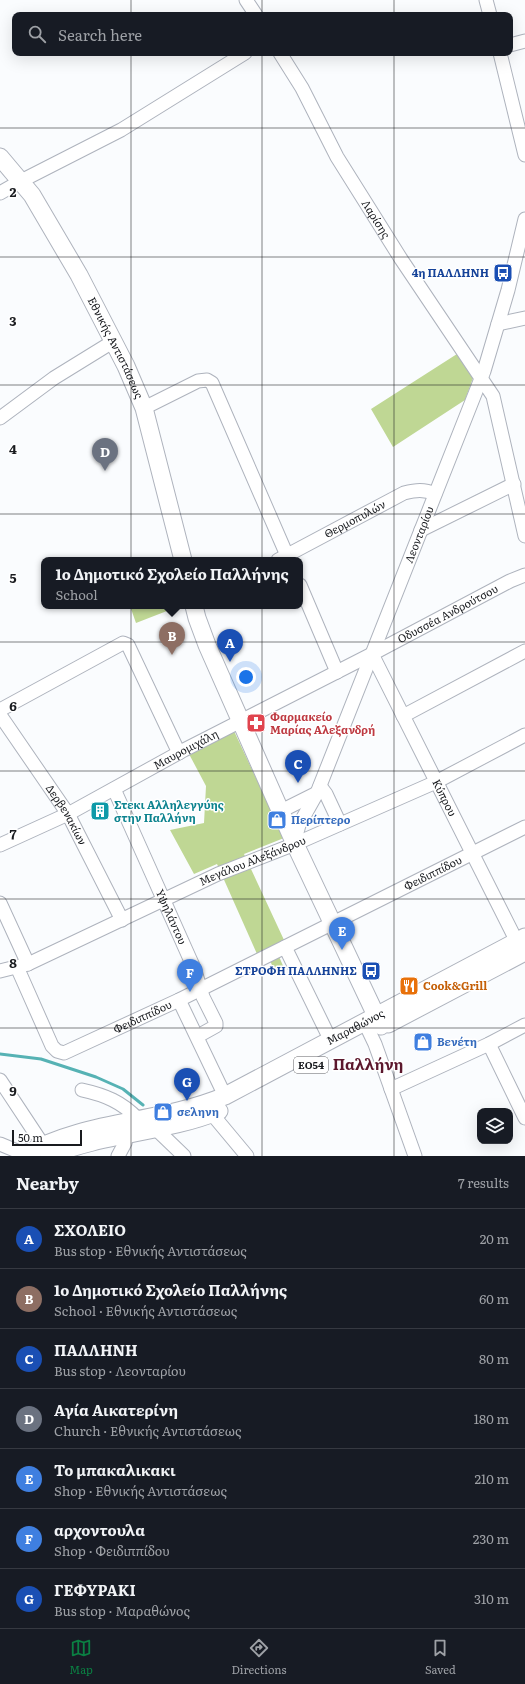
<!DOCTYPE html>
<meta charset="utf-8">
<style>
:root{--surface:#171b24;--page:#242831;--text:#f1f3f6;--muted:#9ea1a6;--line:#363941;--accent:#0b8043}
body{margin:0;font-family:Literata,serif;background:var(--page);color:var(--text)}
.controls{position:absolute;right:12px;bottom:12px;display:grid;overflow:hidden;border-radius:8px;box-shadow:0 4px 16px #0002}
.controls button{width:36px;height:36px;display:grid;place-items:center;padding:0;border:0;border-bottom:1px solid var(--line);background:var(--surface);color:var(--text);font:20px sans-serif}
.scale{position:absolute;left:12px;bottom:10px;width:70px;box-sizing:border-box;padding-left:4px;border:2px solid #191b1f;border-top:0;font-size:11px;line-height:14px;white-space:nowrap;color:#191b1f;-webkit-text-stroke:3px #fff;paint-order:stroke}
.you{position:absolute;left:246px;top:677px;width:14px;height:14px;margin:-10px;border:3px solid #fff;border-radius:50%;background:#1a73e8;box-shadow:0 0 0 6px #1a73e833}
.badge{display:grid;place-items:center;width:26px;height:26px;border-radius:50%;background:var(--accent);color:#fff;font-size:13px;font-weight:700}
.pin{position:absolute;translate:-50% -33px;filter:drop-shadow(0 1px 2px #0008)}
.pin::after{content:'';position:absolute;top:21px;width:14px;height:12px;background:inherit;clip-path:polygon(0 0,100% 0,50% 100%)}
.popup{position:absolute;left:41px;top:557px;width:262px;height:52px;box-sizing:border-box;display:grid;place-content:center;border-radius:8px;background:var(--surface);filter:drop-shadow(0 1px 3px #0005);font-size:13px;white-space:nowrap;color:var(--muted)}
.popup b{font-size:15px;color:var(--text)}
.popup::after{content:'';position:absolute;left:50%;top:100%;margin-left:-8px;border:8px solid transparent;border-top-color:var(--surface)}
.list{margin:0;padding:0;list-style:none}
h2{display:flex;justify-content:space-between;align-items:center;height:52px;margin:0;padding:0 16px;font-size:17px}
h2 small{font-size:13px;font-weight:400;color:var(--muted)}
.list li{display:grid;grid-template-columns:26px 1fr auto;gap:12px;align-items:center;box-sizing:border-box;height:60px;padding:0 16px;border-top:1px solid var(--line)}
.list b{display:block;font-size:15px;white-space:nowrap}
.list p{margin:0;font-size:13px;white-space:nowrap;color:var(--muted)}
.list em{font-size:13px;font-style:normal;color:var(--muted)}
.icon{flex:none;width:22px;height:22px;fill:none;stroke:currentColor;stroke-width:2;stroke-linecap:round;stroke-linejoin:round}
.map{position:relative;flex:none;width:525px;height:1156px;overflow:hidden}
.search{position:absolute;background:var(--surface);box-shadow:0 4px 16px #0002;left:12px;right:12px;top:12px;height:44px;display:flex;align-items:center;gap:10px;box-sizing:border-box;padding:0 14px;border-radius:8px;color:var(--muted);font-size:15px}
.sheet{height:472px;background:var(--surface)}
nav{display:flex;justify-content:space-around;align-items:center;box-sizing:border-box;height:56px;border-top:1px solid var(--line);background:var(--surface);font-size:11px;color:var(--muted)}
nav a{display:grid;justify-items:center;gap:2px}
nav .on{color:var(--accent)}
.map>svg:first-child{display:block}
.green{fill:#bfd794}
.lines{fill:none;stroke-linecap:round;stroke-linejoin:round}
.stream{stroke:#56b2b4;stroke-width:3}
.minor-casing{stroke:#aeb3bd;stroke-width:15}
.major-casing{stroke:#aeb3bd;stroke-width:19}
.minor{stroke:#fff;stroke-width:13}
.major{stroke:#fff;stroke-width:17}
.grid{fill:none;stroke:#191b1f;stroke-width:1;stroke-opacity:0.55}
.labels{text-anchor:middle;stroke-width:3;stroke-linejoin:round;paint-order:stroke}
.shield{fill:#fff;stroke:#5e5f62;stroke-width:1}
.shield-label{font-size:10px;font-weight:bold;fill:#191b1f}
.street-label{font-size:11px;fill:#191b1f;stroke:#fff}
.transit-label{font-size:11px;font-weight:bold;fill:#164399;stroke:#fff;text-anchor:end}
.health-label{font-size:11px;font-weight:bold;fill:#be3a42;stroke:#fff;text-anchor:start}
.culture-label{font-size:11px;font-weight:bold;fill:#0d838f;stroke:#fff;text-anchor:start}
.shop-label{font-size:11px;font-weight:bold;fill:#366cbe;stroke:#fff;text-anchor:start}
.food-label{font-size:11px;font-weight:bold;fill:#c56008;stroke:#fff;text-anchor:start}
.district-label{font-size:15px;font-weight:bold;fill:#5c182d;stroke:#fff}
.grid-label{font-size:13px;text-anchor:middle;font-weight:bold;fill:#191b1f;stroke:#fff;stroke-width:3;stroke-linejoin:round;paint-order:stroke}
</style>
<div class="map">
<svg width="525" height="1156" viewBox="0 0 525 1156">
<rect width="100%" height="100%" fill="#fafcfe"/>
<path class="green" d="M457 354 473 378 465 400 393 447 371 409Z
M130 606H170L172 609 136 623Z
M234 731 284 838 244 854 284 940 274 945 284 968 276 973 265 951 257 954 217 864 194 874 170 830 204 823 206 786 189 754Z"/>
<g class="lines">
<path class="stream" d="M0 1054 41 1059 96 1077 123 1089 143 1105"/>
<g class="minor-casing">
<g id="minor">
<path d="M246 0 256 15"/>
<path d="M486 0 490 15"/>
<path d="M510 45 525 41"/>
<path id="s1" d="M280 53 302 88 337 157 401 259 493 396 525 536"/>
<path d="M500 53 525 155"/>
<path d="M0 193 21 181 121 130 245 53"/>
<path d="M498 324 525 318"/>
<path d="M144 408 198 381 207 380 212 383 289 560"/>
<path d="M0 418 54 378 114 341"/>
<path d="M421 530 514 484"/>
<path id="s2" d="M278 560 404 493C416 490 424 489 435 494"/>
<path d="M300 585 337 672"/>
<path id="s3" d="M372 654 517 942"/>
<path d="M0 710 123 643 128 645 179 753"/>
<path id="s4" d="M0 715 68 814 122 920"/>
<path d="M403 716 525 651"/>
<path d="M320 786 326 794 340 824"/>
<path id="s5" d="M114 789 194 968 203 997 216 1023V1026L198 1036"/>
<path d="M281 811 317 793"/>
<path id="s6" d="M295 844 296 836 299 825 317 793 484 371 508 290 525 219"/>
<path id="s7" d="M0 845 68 814 184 750 372 654 510 581 525 575"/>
<path d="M0 903 28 964"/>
<path d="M285 947 331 1041"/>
<path id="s8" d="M17 967 52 1046 57 1051 64 1053 179 1000 525 827"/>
<path id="s9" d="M0 971 28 964 218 874 295 844 436 782 525 735"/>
<path d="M179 1000 225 1096"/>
<path d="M365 1023 375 1044 415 1156"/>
<path d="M489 1044 525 1118"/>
<path d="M0 1080 43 1145"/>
<path d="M391 1089 489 1044 525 1025"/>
<path d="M82 1090C105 1095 122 1102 138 1119"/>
<path d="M212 1114 247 1156"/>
<path d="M156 1129 184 1156"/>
<path d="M0 1144 24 1154"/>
<path d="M118 1156 125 1143 127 1134"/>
</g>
</g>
<g class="major-casing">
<g id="major">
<path id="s10" d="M0 157 32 195 79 275 126 366 144 408 183 560"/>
<path d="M194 606 197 618 207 645 295 844 381 1026"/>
<path d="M388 1024 525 952"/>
<path id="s11" d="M22 1156C87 1119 157 1124 225 1096L525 937"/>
<path d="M49 1156C104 1133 164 1133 219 1111"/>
</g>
</g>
<use href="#minor" class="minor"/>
<use href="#major" class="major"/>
</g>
<path class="grid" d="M131 0V15M262 0V15M394 0V15M131 53V1156M262 53V1156M394 53V1156M0 128H525M0 257H525M0 385H525M0 514H525M0 642H525M0 771H525M0 899H525M0 1028H525"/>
<defs>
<g id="bus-square" transform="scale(1)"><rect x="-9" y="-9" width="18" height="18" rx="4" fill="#1a4fb4" stroke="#fff"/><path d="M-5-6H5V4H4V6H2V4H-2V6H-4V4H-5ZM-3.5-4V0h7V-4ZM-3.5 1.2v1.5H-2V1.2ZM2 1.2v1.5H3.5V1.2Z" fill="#fff"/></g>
<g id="pharmacy-square" transform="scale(1)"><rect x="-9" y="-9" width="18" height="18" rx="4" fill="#e0444e" stroke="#fff"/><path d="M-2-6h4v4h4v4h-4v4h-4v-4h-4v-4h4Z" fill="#fff"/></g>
<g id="building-square" transform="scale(1)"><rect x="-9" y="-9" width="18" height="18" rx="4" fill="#0f9aa8" stroke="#fff"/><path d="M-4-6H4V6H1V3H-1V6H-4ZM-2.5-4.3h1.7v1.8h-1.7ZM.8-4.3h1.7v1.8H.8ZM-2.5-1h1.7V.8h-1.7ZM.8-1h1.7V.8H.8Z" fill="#fff"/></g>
<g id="shop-square" transform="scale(1)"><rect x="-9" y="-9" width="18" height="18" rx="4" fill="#3f7fe0" stroke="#fff"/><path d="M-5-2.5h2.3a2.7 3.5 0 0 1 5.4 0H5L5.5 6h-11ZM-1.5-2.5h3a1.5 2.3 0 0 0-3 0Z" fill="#fff"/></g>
<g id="restaurant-square" transform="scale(1)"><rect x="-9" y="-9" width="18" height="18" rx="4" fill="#e8710a" stroke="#fff"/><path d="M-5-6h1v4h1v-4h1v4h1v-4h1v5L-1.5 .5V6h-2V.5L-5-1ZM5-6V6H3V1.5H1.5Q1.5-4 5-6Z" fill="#fff"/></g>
</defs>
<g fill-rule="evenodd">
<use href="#bus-square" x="503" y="273"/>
<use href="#pharmacy-square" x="256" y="723"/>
<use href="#building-square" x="100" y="811"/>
<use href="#shop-square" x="277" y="820"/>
<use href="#bus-square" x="371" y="971"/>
<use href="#restaurant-square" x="409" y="986"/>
<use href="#shop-square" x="423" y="1042"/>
<use href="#shop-square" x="163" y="1112"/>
</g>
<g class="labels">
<rect class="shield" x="294" y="1057" width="34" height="16" rx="3"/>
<g class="shield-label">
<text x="311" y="1069">ΕΟ54</text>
</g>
<g class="street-label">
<text dy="4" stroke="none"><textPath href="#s1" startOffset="192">Λαρίσης</textPath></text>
<text dy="4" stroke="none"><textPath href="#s10" startOffset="224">Εθνικής Αντιστάσεως</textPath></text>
<text dy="4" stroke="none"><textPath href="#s2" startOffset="87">Θερμοπυλών</textPath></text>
<text dy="4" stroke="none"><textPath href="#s6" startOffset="334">Λεονταρίου</textPath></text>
<text dy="4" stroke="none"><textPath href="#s7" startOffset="504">Οδυσσέα Ανδρούτσου</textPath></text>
<text dy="4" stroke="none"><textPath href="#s7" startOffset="209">Μαυρομιχάλη</textPath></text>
<text dy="4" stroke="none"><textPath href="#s3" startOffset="161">Κύπρου</textPath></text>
<text dy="4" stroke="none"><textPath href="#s4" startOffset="120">Δερβενακίων</textPath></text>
<text dy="4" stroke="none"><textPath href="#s9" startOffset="276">Μεγάλου Αλεξάνδρου</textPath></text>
<text dy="4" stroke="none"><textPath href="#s8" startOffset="511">Φειδιππίδου</textPath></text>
<text dy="4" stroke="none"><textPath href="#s5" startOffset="140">Υψηλάντου</textPath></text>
<text dy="4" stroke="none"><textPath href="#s8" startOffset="187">Φειδιππίδου</textPath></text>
<text dy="4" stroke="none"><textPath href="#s11" startOffset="360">Μαραθώνος</textPath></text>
</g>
<g class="transit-label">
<text x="489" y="277">4η ΠΑΛΛΗΝΗ</text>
<text x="357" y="975">ΣΤΡΟΦΗ ΠΑΛΛΗΝΗΣ</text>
</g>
<g class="health-label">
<text x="270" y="721">Φαρμακείο<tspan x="270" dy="13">Μαρίας Αλεξανδρή</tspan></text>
</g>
<g class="culture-label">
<text x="114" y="809">Στεκι Αλληλεγγύης<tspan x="114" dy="13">στην Παλλήνη</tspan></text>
</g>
<g class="shop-label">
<text x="291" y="824">Περίπτερο</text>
<text x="437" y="1046">Βενέτη</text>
<text x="177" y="1116">σεληνη</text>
</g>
<g class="food-label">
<text x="423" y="990">Cook&amp;Grill</text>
</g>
<g class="district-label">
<text x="368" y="1070">Παλλήνη</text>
</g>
</g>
<g class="grid-label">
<text x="13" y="197">2</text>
<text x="13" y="326">3</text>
<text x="13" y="454">4</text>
<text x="13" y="583">5</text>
<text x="13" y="711">6</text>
<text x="13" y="839">7</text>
<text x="13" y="968">8</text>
<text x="13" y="1096">9</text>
</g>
</svg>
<div class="controls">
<button><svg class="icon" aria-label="layers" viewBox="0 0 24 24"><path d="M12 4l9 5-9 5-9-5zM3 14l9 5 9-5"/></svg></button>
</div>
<div class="scale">50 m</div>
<div class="you"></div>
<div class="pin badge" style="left:230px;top:662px;background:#1a4fb4">A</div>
<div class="pin badge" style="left:172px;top:655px;background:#8d6e63">B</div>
<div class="popup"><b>1ο Δημοτικό Σχολείο Παλλήνης</b>School</div>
<div class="pin badge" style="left:298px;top:783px;background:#1a4fb4">C</div>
<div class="pin badge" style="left:105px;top:471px;background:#6b7280">D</div>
<div class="pin badge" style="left:342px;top:950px;background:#3f7fe0">E</div>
<div class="pin badge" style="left:190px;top:992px;background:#3f7fe0">F</div>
<div class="pin badge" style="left:187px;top:1101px;background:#1a4fb4">G</div>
<div class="search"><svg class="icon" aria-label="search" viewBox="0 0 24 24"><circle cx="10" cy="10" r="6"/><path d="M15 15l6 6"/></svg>Search here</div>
</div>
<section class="sheet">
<h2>Nearby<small>7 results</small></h2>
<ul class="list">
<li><span class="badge" style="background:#1a4fb4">A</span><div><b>ΣΧΟΛΕΙΟ</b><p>Bus stop · Εθνικής Αντιστάσεως</p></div><em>20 m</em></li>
<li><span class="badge" style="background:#8d6e63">B</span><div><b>1ο Δημοτικό Σχολείο Παλλήνης</b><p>School · Εθνικής Αντιστάσεως</p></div><em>60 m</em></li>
<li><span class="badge" style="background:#1a4fb4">C</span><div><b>ΠΑΛΛΗΝΗ</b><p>Bus stop · Λεονταρίου</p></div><em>80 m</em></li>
<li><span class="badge" style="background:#6b7280">D</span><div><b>Αγία Αικατερίνη</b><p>Church · Εθνικής Αντιστάσεως</p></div><em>180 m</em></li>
<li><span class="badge" style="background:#3f7fe0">E</span><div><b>Το μπακαλικακι</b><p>Shop · Εθνικής Αντιστάσεως</p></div><em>210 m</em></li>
<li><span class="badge" style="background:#3f7fe0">F</span><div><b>αρχοντουλα</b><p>Shop · Φειδιππίδου</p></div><em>230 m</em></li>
<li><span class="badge" style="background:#1a4fb4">G</span><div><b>ΓΕΦΥΡΑΚΙ</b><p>Bus stop · Μαραθώνος</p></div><em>310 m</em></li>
</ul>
</section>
<nav>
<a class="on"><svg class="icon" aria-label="map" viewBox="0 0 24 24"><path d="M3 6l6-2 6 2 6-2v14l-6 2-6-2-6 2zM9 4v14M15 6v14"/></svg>Map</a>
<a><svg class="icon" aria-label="directions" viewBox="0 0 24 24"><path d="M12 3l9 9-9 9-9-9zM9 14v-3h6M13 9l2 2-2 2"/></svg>Directions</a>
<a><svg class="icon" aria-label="saved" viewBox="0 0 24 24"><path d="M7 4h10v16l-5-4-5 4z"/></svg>Saved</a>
</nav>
